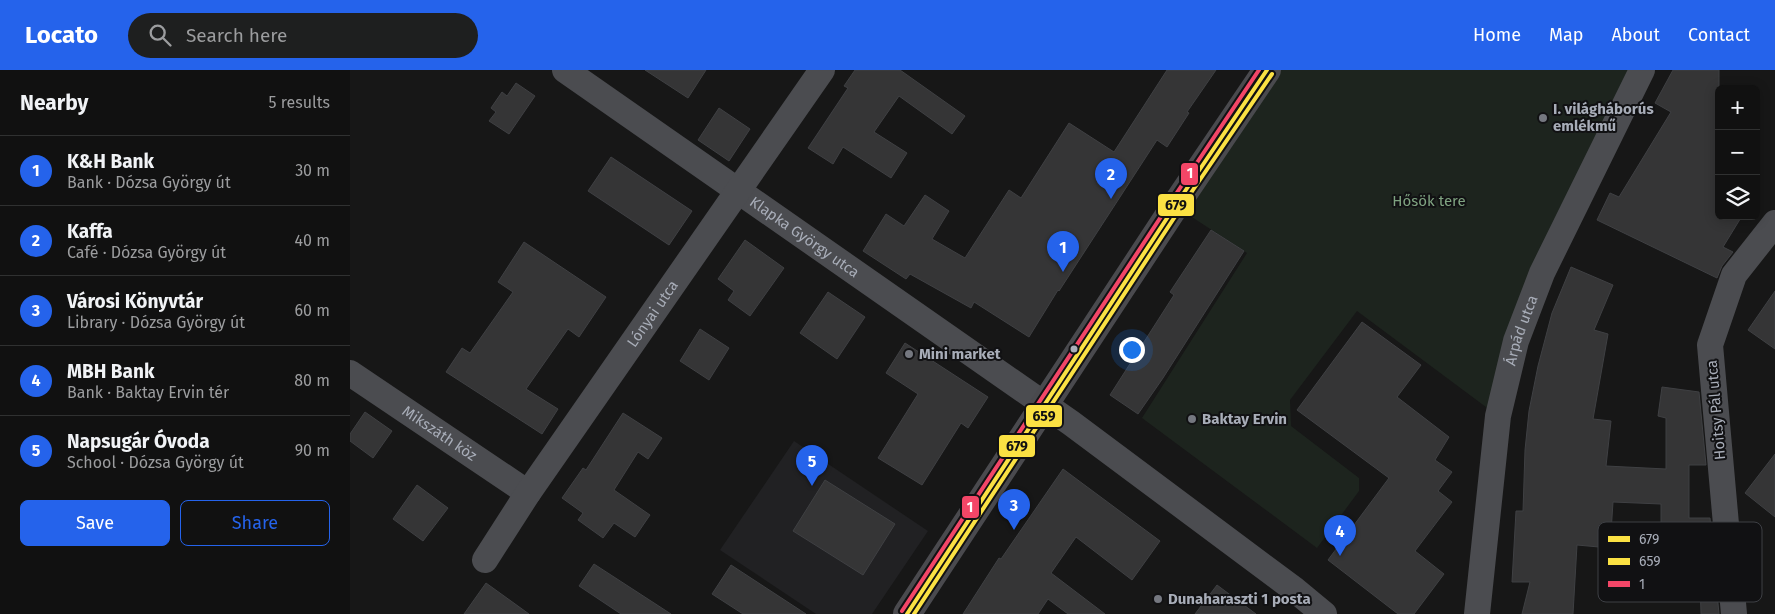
<!DOCTYPE html>
<meta charset="utf-8">
<style>
:root{--surface:#111;--page:#1e1f1f;--text:#f1f3f6;--muted:#9c9d9f;--line:#303131;--accent:#2563eb}
body{margin:0;font-family:"Fira Sans",sans-serif;background:var(--page);color:var(--text)}
.controls{position:absolute;right:15px;top:15px;display:grid;overflow:hidden;border-radius:8px;box-shadow:0 2px 12px #0003}
.controls button{width:45px;height:45px;display:grid;place-items:center;padding:0;border:0;border-bottom:1px solid var(--line);background:var(--surface);color:var(--text);font:25px sans-serif}
.you{position:absolute;left:781px;top:279px;width:18px;height:18px;margin:-12px;border:4px solid #fff;border-radius:50%;background:#1a73e8;box-shadow:0 0 0 8px #1a73e833}
.badge{display:grid;place-items:center;width:32px;height:32px;border-radius:50%;background:var(--accent);color:#fff;font-size:16px;font-weight:700}
.pin{position:absolute;translate:-50% -41px;filter:drop-shadow(0 1px 2px #0008)}
.pin::after{content:'';position:absolute;top:26px;width:18px;height:15px;background:inherit;clip-path:polygon(0 0,100% 0,50% 100%)}
.list{margin:0;padding:0;list-style:none}
h2{display:flex;justify-content:space-between;align-items:center;height:65px;margin:0;padding:0 20px;font-size:21px}
h2 small{font-size:16px;font-weight:400;color:var(--muted)}
.list li{display:grid;grid-template-columns:32px 1fr auto;gap:15px;align-items:center;box-sizing:border-box;height:70px;padding:0 20px;border-top:1px solid var(--line)}
.list b{display:block;font-size:19px;white-space:nowrap}
.list p{margin:0;font-size:16px;white-space:nowrap;color:var(--muted)}
.list em{font-size:16px;font-style:normal;color:var(--muted)}
.actions{display:flex;gap:10px;padding:15px 20px}
.actions a{flex:1;padding:11px 0;border:1px solid var(--accent);border-radius:8px;text-align:center;font-size:18px;color:var(--accent)}
.actions .main{background:var(--accent);color:#fff}
.icon{flex:none;width:28px;height:28px;fill:none;stroke:currentColor;stroke-width:2;stroke-linecap:round;stroke-linejoin:round}
.map{position:relative;flex:none;width:1425px;height:544px;overflow:hidden}
header{display:flex;align-items:center;gap:30px;box-sizing:border-box;height:70px;padding:0 25px;background:var(--accent);color:#fff}
header strong{font-size:24px}
nav{display:flex;gap:28px;margin-inline-start:auto;font-size:18px}
.search{width:350px;height:45px;background:var(--page);display:flex;align-items:center;gap:12px;box-sizing:border-box;padding:0 18px;border-radius:28px;color:var(--muted);font-size:19px}
main{display:flex}
aside{flex:1;background:var(--surface)}
.map>svg:first-child{display:block}
.built{fill:#212123}
.green{fill:#1d241e}
.building{fill:#353536;stroke:#3f4043}
.lines{fill:none;stroke-linecap:round;stroke-linejoin:round}
.minor{stroke:#4b4c50;stroke-width:26}
.secondary{stroke:#4a4a4e;stroke-width:28}
.bus-1-casing{stroke:#111113;stroke-width:8}
.bus-2-casing{stroke:#111113;stroke-width:8}
.bus-3-casing{stroke:#111113;stroke-width:8}
.bus-1{stroke:#fbe143;stroke-width:4}
.bus-2{stroke:#fbe143;stroke-width:4}
.bus-3{stroke:#f34667;stroke-width:4}
.poi-dot{fill:#757880;stroke:#111113;stroke-width:2}
.bus-dot{fill:#a8adb8;stroke:#111113;stroke-width:2}
.labels{text-anchor:middle;stroke-width:4;stroke-linejoin:round;paint-order:stroke}
.poi-label{font-size:15px;font-weight:bold;fill:#a8adb8;stroke:#111113;text-anchor:start}
.park-label{font-size:15px;fill:#7fa381;stroke:#111113}
.street-label{font-size:15px;fill:#a8adb8;stroke:#111113}
.key{fill:#111113;stroke:#3e4045;stroke-width:1}
.key-label{font-size:14px;fill:#a8adb8}
.line-badge{stroke:#111113;stroke-width:2}
.badge-label{font-size:14px;text-anchor:middle;font-weight:bold;fill:#fff}
.pale-badge-label{font-size:14px;text-anchor:middle;font-weight:bold;fill:#111}
</style>
<header>
<strong>Locato</strong>
<div class="search"><svg class="icon" aria-label="search" viewBox="0 0 24 24"><circle cx="10" cy="10" r="6"/><path d="M15 15l6 6"/></svg>Search here</div>
<nav><a>Home</a><a>Map</a><a>About</a><a>Contact</a></nav>
</header>
<main>
<aside>
<h2>Nearby<small>5 results</small></h2>
<ul class="list">
<li><span class="badge">1</span><div><b>K&amp;H Bank</b><p>Bank · Dózsa György út</p></div><em>30 m</em></li>
<li><span class="badge">2</span><div><b>Kaffa</b><p>Café · Dózsa György út</p></div><em>40 m</em></li>
<li><span class="badge">3</span><div><b>Városi Könyvtár</b><p>Library · Dózsa György út</p></div><em>60 m</em></li>
<li><span class="badge">4</span><div><b>MBH Bank</b><p>Bank · Baktay Ervin tér</p></div><em>80 m</em></li>
<li><span class="badge">5</span><div><b>Napsugár Óvoda</b><p>School · Dózsa György út</p></div><em>90 m</em></li>
</ul>
<div class="actions"><a class="main">Save</a><a>Share</a></div>
</aside>
<div class="map">
<svg width="1425" height="544" viewBox="0 0 1425 544">
<rect width="100%" height="100%" fill="#171717"/>
<path class="built" d="M444 371 578 461 522 544H466L370 480Z"/>
<path class="green" d="M913 0H1292L1192 203 1148 346 1007 241 940 330 941 356 1009 408V421L967 478 792 348 897 183 825 136Z"/>
<path class="building" d="M295 0H356L338 28Z
M505 0H550L615 46 602 64 549 26 524 62 557 83 541 108 493 77 483 94 458 78 498 18 494 16Z
M817 0H866L837 42 839 43 817 77 807 70 709 221 708 220 679 267 624 232 621 238 560 204 556 209 513 181 536 144 554 156 575 125 599 141 582 169 615 188 659 120 671 128 719 53 764 82Z
M1323 0H1369V146H1392L1373 177 1383 182 1372 196 1367 208 1247 150 1260 123 1269 127 1321 42 1305 33Z
M166 13 185 26 159 64 139 51 146 42 141 38 152 22 157 26Z
M369 38 400 59 379 91 348 70Z
M261 87 342 141 319 175 238 121Z
M861 160 894 181 813 308 788 344 760 325 824 225 820 222Z
M395 170 434 198 400 246 378 230 384 221 368 209Z
M174 172 256 227 229 267 218 259 176 319 208 339 192 364 96 302 112 278 120 283 163 222 148 212Z
M1221 197 1263 215 1244 260 1258 264 1243 349 1261 351 1256 396 1316 399V348L1308 346 1312 317 1349 322 1356 395H1339V448H1360L1369 544H1351L1349 473H1311V434L1263 432 1260 478 1227 475 1223 544H1172L1180 512H1162L1166 441H1173L1175 380 1179 341 1188 296 1202 243Z
M1425 221V279L1398 260Z
M478 222 515 247 487 289 450 263Z
M1012 252 1071 295 1047 327 1099 367 1085 390 1102 402 1088 421 1102 432 1065 481 1094 504 1064 544H1048L978 490 1039 408 947 340Z
M350 259 379 278 359 310 330 291Z
M555 273 638 327 618 358 611 353 572 415 528 388 568 324 536 303Z
M15 342 42 361 23 388 0 371V364Z
M273 343 312 368 298 389 288 382 264 420 300 445 285 467 264 453 253 468 228 450 233 443 212 428 233 398 236 400Z
M1425 384V447L1395 423Z
M713 399 810 471 782 510 726 467 701 503 755 544H718L698 529 688 544H613L649 488 651 489Z
M475 410 545 454 513 505 443 461Z
M67 415 98 438 73 471 43 449Z
M244 494 321 544H271L229 516Z
M381 495 456 544H393L362 524Z
M136 513 179 544H114Z
M867 515 906 544H845Z"/>
<g class="lines">
<g class="minor">
<path id="s1" d="M215 0 721 353 945 520 974 544"/>
<path id="s2" d="M0 303 178 423"/>
<path id="s3" d="M135 490 178 423 472 0"/>
<path id="s4" d="M1127 544 1148 346 1166 271 1192 203 1292 0"/>
<path d="M1384 544 1360 275 1384 205 1425 153"/>
</g>
<path class="secondary" d="M557 544 825 136 917 0"/>
<g class="bus-1-casing">
<path id="bus-1" d="M557 544 825 136 917 0"/>
</g>
<g class="bus-2-casing">
<path id="bus-2" d="M564 544 830 139 922 4"/>
</g>
<g class="bus-3-casing">
<path id="bus-3" d="M552 541 820 133 909 0"/>
</g>
<use href="#bus-1" class="bus-1"/>
<use href="#bus-2" class="bus-2"/>
<use href="#bus-3" class="bus-3"/>
</g>
<g class="poi-dot">
<circle cx="1193" cy="48" r="5"/>
<circle cx="559" cy="284" r="5"/>
<circle cx="842" cy="349" r="5"/>
<circle cx="808" cy="529" r="5"/>
</g>
<circle class="bus-dot" cx="724" cy="279" r="4.5"/>
<g class="labels">
<g class="poi-label">
<text x="1203" y="44">I. világháborús<tspan x="1203" dy="17">emlékmű</tspan></text>
<text x="569" y="289">Mini market</text>
<text x="852" y="354">Baktay Ervin</text>
<text x="818" y="534">Dunaharaszti 1 posta</text>
</g>
<g class="park-label">
<text x="1079" y="136">Hősök tere</text>
</g>
<g class="street-label">
<text dy="5" stroke="none"><textPath href="#s1" startOffset="292">Klapka György utca</textPath></text>
<text dy="5" stroke="none"><textPath href="#s3" startOffset="298">Lónyai utca</textPath></text>
<text dy="5" stroke="none"><textPath href="#s4" startOffset="288">Árpád utca</textPath></text>
<text transform="translate(1366 340) rotate(-95)" y="5">Hoitsy Pál utca</text>
<text dy="5" stroke="none"><textPath href="#s2" startOffset="108">Mikszáth köz</textPath></text>
</g>
</g>
<rect x="1248" y="452" width="164" height="80" rx="8" class="key"/>
<rect x="1258" y="466" width="22" height="6" fill="#fbe143"/>
<rect x="1258" y="488" width="22" height="7" fill="#fbe143"/>
<rect x="1258" y="511" width="22" height="6" fill="#f34667"/>
<g class="key-label">
<text x="1289" y="474">679</text>
<text x="1289" y="496">659</text>
<text x="1289" y="519">1</text>
</g>
<g class="line-badge">
<rect x="830" y="92" width="19" height="24" rx="5" fill="#f34667"/>
<rect x="807" y="123" width="38" height="24" rx="5" fill="#fbe143"/>
<rect x="675" y="334" width="38" height="24" rx="5" fill="#fbe143"/>
<rect x="648" y="364" width="38" height="24" rx="5" fill="#fbe143"/>
<rect x="611" y="425" width="19" height="24" rx="5" fill="#f34667"/>
</g>
<g class="badge-label">
<text x="840" y="108">1</text>
<text x="620" y="442">1</text>
</g>
<g class="pale-badge-label">
<text x="826" y="140">679</text>
<text x="694" y="351">659</text>
<text x="667" y="381">679</text>
</g>
</svg>
<div class="controls">
<button>+</button>
<button>−</button>
<button><svg class="icon" aria-label="layers" viewBox="0 0 24 24"><path d="M12 4l9 5-9 5-9-5zM3 14l9 5 9-5"/></svg></button>
</div>
<div class="you"></div>
<div class="pin badge" style="left:713px;top:202px">1</div>
<div class="pin badge" style="left:761px;top:129px">2</div>
<div class="pin badge" style="left:664px;top:460px">3</div>
<div class="pin badge" style="left:990px;top:486px">4</div>
<div class="pin badge" style="left:462px;top:416px">5</div>
</div>
</main>
